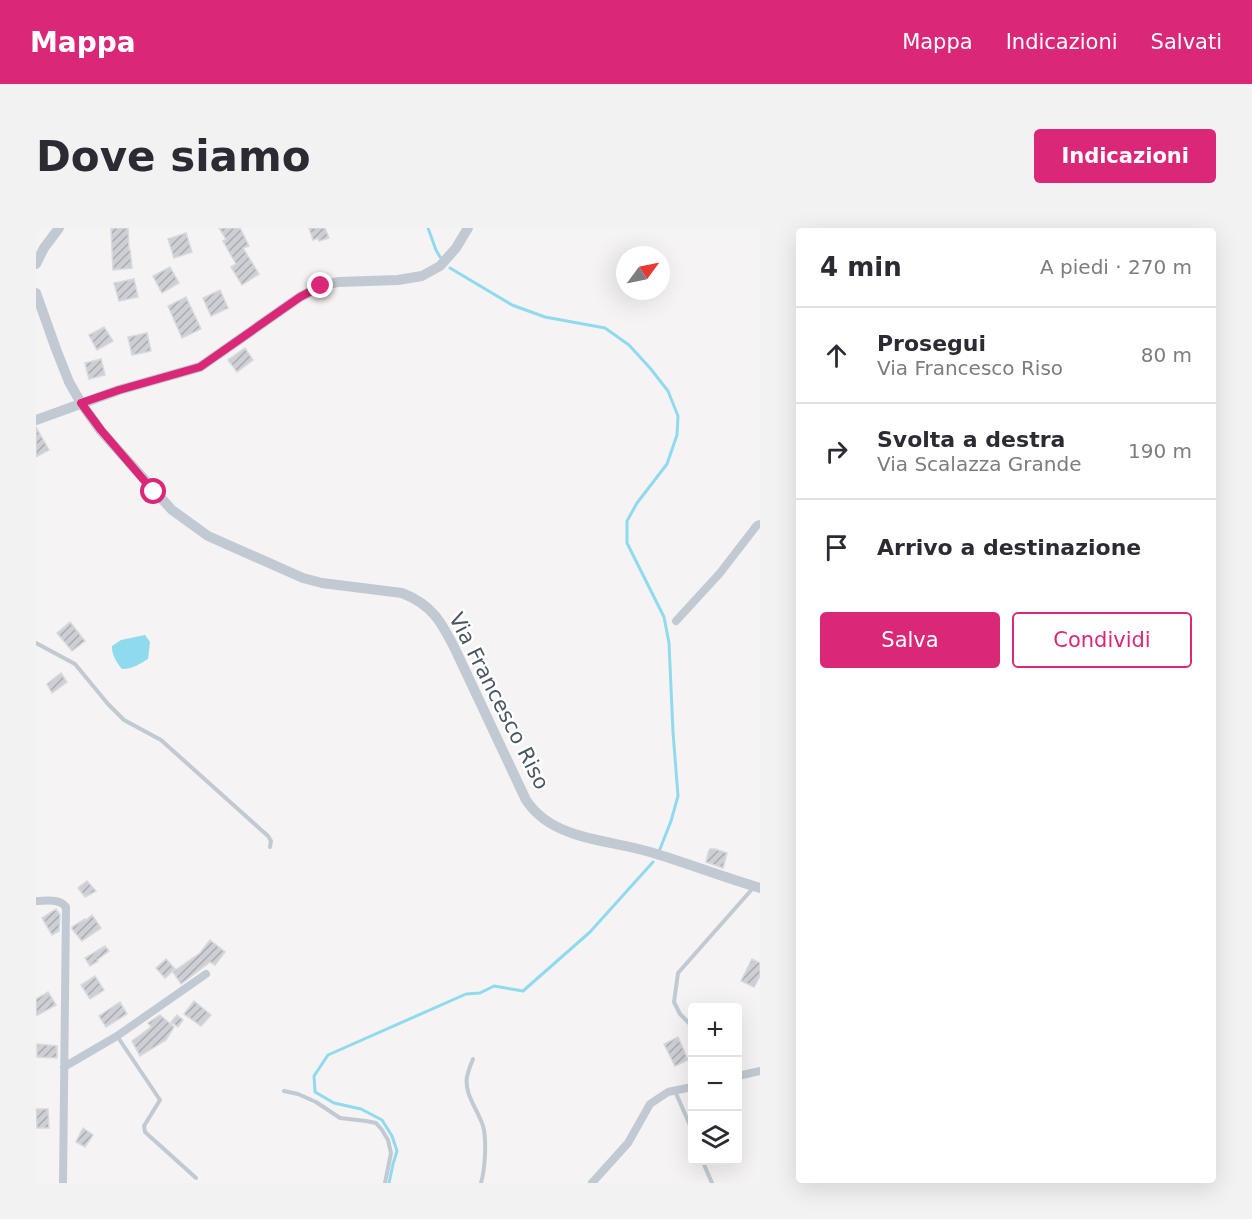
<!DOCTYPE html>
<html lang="it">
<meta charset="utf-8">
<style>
:root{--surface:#fff;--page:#f2f2f3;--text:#2b2b33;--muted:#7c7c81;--line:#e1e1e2;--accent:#db2777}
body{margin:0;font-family:"DejaVu Sans",sans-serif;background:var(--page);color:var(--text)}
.controls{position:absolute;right:18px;bottom:18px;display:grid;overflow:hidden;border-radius:6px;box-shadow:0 6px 24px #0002}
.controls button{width:54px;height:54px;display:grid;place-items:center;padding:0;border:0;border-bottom:2px solid var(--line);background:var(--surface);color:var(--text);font:30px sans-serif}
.compass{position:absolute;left:580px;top:18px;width:54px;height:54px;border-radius:50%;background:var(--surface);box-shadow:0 6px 24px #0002;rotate:57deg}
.stop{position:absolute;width:18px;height:18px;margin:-14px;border:4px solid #db2777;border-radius:50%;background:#fff}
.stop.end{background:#db2777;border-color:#fff;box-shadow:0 2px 6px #0008}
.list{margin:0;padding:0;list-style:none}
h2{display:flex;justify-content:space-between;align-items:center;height:78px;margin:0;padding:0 24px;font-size:26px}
h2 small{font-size:20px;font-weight:400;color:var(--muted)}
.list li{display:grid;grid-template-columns:39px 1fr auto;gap:18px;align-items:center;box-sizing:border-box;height:96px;padding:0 24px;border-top:2px solid var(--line)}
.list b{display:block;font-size:22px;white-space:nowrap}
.list p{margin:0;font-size:20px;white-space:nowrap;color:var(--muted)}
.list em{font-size:20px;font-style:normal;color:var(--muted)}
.actions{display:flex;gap:12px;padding:18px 24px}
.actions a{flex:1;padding:14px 0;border:2px solid var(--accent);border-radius:6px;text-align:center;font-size:21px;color:var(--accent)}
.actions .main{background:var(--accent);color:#fff}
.icon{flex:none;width:33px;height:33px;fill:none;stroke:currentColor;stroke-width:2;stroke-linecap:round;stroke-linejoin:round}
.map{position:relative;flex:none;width:724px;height:955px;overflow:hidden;border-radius:6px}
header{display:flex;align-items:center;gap:36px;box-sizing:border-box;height:84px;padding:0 30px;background:var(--accent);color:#fff}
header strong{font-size:28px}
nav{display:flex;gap:33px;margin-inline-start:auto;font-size:21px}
.intro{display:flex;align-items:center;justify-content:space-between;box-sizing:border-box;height:144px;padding:0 36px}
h1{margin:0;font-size:42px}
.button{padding:15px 27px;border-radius:6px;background:var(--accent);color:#fff;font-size:21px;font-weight:700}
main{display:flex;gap:36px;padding:0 36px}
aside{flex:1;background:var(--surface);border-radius:6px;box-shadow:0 6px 24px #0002}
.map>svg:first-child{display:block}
.water{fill:#90daee}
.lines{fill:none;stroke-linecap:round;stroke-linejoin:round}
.stream{stroke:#90daee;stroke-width:3}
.building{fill:url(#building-hatch);stroke:#d7d9de;stroke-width:1.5}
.service{stroke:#c1cad2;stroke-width:4}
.minor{stroke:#c1cad2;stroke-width:8}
.tertiary{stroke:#c1cad2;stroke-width:10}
.route{stroke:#db2777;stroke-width:8}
.labels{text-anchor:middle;stroke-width:5;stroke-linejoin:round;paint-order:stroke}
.street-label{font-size:21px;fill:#4a5661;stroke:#fff}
</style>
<header>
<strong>Mappa</strong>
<nav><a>Mappa</a><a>Indicazioni</a><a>Salvati</a></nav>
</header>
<div class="intro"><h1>Dove siamo</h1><a class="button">Indicazioni</a></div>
<main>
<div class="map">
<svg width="724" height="955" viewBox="0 0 724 955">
<defs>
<pattern id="building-hatch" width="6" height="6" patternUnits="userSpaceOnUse" patternTransform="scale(1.5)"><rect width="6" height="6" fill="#cdcfd5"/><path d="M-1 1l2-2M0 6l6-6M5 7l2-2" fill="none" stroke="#a8abb0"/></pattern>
</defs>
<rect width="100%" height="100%" fill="#f5f3f3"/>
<path class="water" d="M109 407 114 414 112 431C104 436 96 441 86 441 81 436 75 425 76 418L85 412Z"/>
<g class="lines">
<path class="stream" d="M392 0 400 22 404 29
M414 40 476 77 509 89 569 100 593 117 614 140 632 163 642 188 641 207 631 236 601 275 591 293V315L628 389 633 415 637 504 642 568 635 593 624 621
M353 955 357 936 361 923 356 908 346 892 325 881 298 875 279 864 278 848 292 827 430 766 444 765 458 758 487 763 554 704 617 634"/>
</g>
<path class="building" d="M75 0H92L93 22H94L96 40 77 42Z
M183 0H204L213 18 207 20 223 46 206 57 195 39 200 36 187 13 190 11Z
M273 0H289L293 10 283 13 282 10 277 12Z
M150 5 156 24 138 30 132 11Z
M134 39 143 55 126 65 117 48Z
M98 51 102 69 83 73 78 55Z
M184 62 192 80 175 88 167 70Z
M150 69 165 101 146 110 132 78Z
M68 99 77 113 61 122 53 107Z
M111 105 115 123 96 127 92 109Z
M209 120 217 132 201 144 192 132Z
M65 131 69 147 53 151 49 135Z
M0 199 13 222 0 229Z
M34 394 49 413 36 423 21 405Z
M25 445 31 454 16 465 11 456Z
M674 621H679L691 625 687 640 670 634 672 625Z
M51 653 60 663 49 669 42 660Z
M20 681 24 687 23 703 16 707 6 690Z
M56 687 65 700 46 713 36 701V699L49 691 50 692Z
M174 712 189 724 179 737 174 734 145 756 137 744 164 725Z
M69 718 73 723 61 732 62 733 54 738 49 730Z
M130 731 139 741 129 750 120 740Z
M716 731 724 735V748L718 759 705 753Z
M59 748 68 762 54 771 45 757Z
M12 764 20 777 0 788V771Z
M158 773 175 787 165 798 148 786Z
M84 774 91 786 70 799 63 788Z
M124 787 138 799 130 812 104 828 96 813 115 799 112 795Z
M141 787 147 792 142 799 135 794Z
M642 809 652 832 639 838 628 816Z
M1 816 21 818V830L1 829Z
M0 881H12L13 900H1Z
M47 900 57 907 49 919 40 914Z"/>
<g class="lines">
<path class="service" d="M0 415 39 436 72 476 88 492 125 512 232 608 235 613 234 619
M656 798 644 786 638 774 642 745 718 659
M81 808 124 872 108 898 109 904 160 950
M437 831C435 836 432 843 431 849 428 866 442 882 447 898 451 912 449 941 445 955
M248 863 262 866 280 874 304 890 330 893 340 895 346 902 352 912 355 925 349 955
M639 863 656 902
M666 932 676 955"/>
<path class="minor" d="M640 393 684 345 721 297 724 296
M0 673C10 673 23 670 30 679L27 955
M28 839 81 808 170 746
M702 848 724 843
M556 955 592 915 614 876 632 864 656 859"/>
<path class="tertiary" d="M0 36 8 20 23 0
M0 65 20 121 33 154 45 175 65 203 136 282 172 308 267 350 286 355 366 365C397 377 406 395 420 423L490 572C500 587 516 598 533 604 559 614 588 616 614 624 651 635 687 649 724 660
M0 192 83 162 164 139 264 69 285 58 302 54 362 52 386 48 404 38 420 20 432 0"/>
</g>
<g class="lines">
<path class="route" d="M118 264 65 202 45 175 83 162 164 139 264 69 285 58"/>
</g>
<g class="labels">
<g class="street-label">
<text transform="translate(463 473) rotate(63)" y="7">Via Francesco Riso</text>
</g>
</g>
</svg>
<div class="controls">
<button>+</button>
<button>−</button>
<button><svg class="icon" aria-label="layers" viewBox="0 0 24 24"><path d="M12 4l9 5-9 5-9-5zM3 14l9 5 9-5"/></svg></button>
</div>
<svg class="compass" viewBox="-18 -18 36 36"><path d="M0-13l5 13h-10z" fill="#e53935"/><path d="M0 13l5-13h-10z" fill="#7c7c81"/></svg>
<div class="stop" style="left:118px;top:264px"></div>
<div class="stop end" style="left:285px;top:58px"></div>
</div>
<aside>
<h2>4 min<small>A piedi · 270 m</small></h2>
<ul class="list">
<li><svg class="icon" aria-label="ahead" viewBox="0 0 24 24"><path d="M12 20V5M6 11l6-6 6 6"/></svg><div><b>Prosegui</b><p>Via Francesco Riso</p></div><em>80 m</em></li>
<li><svg class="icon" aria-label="right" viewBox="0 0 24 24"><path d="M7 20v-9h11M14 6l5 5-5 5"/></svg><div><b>Svolta a destra</b><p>Via Scalazza Grande</p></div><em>190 m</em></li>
<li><svg class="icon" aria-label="arrive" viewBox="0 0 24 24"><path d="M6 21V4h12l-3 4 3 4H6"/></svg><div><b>Arrivo a destinazione</b></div></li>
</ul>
<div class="actions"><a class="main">Salva</a><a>Condividi</a></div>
</aside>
</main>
